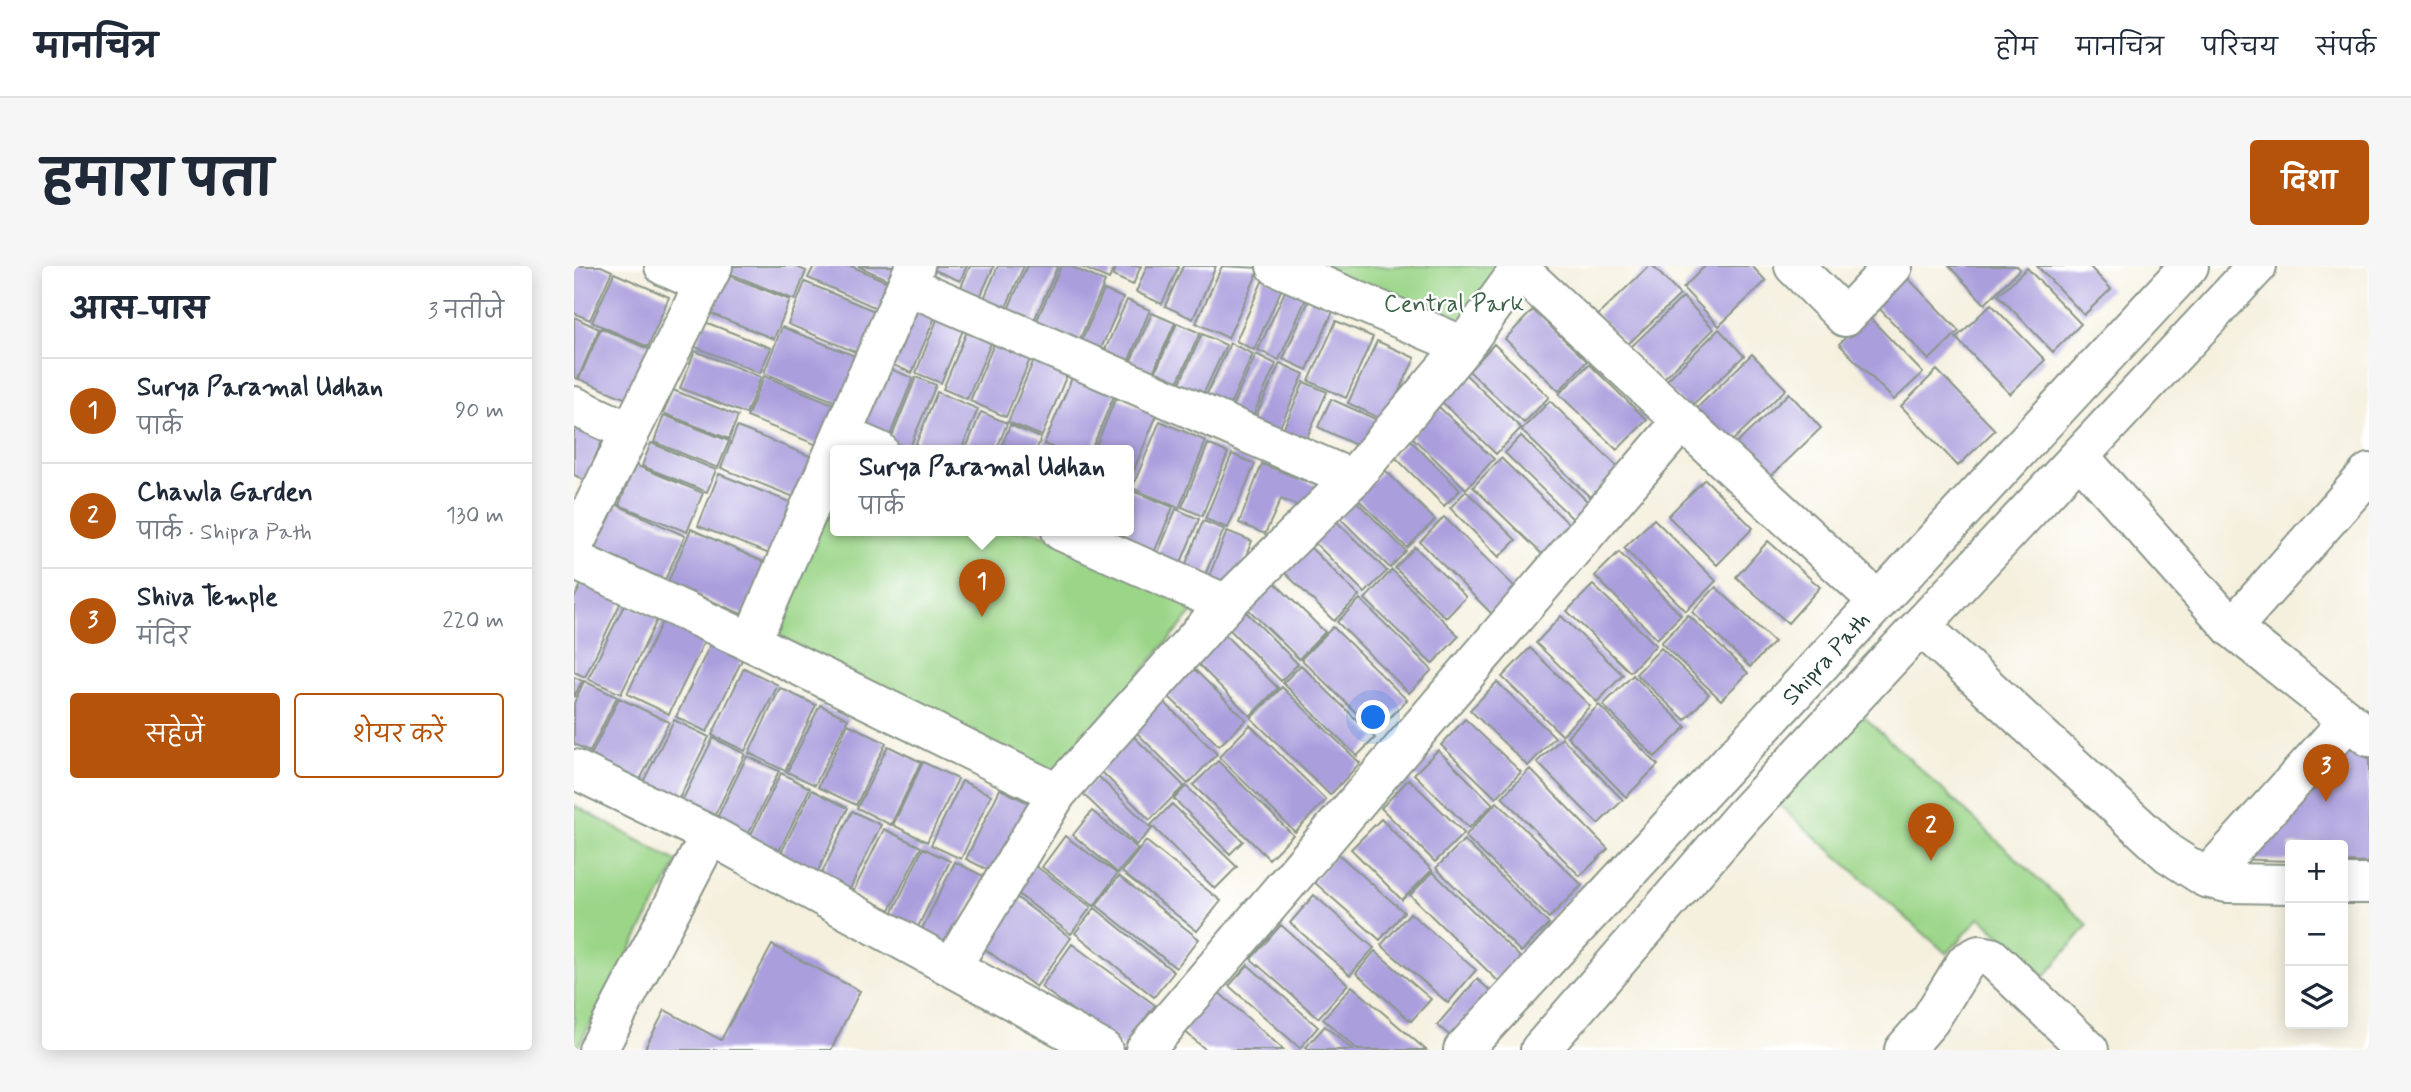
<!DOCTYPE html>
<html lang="hi">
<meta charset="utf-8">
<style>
:root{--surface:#fff;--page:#f6f6f7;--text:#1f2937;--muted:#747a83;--line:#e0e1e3;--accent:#b45309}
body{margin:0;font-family:Mynerve,"Playpen Sans Deva",sans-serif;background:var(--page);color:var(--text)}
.controls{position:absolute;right:21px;bottom:21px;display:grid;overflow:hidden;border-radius:7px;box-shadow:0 4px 18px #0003}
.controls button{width:63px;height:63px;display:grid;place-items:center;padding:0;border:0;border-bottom:2px solid var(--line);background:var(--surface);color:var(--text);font:35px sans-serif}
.you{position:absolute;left:800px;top:452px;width:24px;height:24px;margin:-18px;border:5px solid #fff;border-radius:50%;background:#1a73e8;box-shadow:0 0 0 10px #1a73e833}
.badge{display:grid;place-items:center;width:46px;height:46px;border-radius:50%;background:var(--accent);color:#fff;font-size:23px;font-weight:700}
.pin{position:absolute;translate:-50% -58px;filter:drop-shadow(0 2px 4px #0008)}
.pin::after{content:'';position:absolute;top:37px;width:24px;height:21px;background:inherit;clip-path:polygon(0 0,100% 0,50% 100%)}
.popup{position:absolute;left:256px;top:179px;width:304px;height:91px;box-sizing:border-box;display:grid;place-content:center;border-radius:7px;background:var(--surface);filter:drop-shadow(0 2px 5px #0005);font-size:23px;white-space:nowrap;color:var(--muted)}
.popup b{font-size:26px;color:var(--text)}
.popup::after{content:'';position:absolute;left:50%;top:100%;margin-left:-14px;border:14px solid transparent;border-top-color:var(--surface)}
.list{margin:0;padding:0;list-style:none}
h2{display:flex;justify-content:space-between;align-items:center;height:91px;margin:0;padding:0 28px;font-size:30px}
h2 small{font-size:23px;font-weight:400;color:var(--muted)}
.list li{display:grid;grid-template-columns:46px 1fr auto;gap:21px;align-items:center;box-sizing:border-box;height:105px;padding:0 28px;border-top:2px solid var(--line)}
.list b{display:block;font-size:26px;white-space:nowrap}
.list p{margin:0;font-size:23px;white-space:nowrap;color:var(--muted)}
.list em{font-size:23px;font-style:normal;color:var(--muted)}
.actions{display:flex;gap:14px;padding:21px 28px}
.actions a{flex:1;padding:16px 0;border:2px solid var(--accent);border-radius:7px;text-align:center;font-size:24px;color:var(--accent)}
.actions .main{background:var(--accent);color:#fff}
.icon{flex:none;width:38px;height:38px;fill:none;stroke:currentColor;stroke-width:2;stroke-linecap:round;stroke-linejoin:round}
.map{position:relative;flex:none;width:1795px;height:784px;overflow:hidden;border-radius:7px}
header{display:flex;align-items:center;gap:42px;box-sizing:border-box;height:98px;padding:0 35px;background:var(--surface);border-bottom:2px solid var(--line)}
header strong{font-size:33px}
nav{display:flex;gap:38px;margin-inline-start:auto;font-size:24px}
.intro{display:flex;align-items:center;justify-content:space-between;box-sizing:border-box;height:168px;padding:0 42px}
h1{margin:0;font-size:49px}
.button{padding:18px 32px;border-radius:7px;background:var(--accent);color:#fff;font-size:24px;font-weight:700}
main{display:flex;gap:42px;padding:0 42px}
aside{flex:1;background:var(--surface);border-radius:7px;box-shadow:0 4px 18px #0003}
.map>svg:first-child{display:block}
.green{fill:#9bd588;stroke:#5d895e;stroke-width:2}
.building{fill:#aa9edd}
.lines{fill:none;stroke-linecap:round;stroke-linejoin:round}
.minor-casing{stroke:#8a9689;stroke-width:42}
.minor{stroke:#fff;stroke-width:38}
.labels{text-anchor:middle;stroke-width:5;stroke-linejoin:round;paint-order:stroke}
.park-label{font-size:24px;fill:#3e6349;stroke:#fff}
.street-label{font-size:24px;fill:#1f3d34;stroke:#fff}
</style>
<header>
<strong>मानचित्र</strong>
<nav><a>होम</a><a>मानचित्र</a><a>परिचय</a><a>संपर्क</a></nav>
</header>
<div class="intro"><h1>हमारा पता</h1><a class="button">दिशा</a></div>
<main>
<aside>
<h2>आस-पास<small>3 नतीजे</small></h2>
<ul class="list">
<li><span class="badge">1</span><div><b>Surya Paramal Udhan</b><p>पार्क</p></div><em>90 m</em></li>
<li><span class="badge">2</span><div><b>Chawla Garden</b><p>पार्क · Shipra Path</p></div><em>130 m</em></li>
<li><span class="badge">3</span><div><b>Shiva Temple</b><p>मंदिर</p></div><em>220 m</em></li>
</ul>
<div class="actions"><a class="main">सहेजें</a><a>शेयर करें</a></div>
</aside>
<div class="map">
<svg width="1795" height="784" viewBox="0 0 1795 784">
<rect width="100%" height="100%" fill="#fff"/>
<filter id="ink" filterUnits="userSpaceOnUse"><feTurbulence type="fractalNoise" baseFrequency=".0143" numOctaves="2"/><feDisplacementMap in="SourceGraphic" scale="14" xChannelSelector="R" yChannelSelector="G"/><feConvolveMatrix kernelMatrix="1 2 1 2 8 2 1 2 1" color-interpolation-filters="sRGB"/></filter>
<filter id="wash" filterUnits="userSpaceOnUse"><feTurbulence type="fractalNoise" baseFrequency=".00686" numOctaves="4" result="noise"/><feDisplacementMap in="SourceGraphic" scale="28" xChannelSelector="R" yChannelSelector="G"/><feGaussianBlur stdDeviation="1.57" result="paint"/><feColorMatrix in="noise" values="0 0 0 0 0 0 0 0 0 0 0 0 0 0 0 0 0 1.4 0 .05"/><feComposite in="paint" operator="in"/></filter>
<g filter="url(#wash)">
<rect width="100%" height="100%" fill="#f5f0de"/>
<path class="green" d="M702 0H962L890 80Z
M261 226V265H461L626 338 479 508 195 365Z
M1285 446 1514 659 1471 710 1406 651 1373 688 1205 539Z
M0 539 104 596 2 784H0Z"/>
<g id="blocks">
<path class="building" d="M0 0H27L38 5 16 54 0 47Z
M155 0H220L232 5 221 34 152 6Z
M240 0H277L325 21 314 47 234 12Z
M284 0H334L325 19Z
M351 0H393L386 15Z
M396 0H420L406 31 387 21Z
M424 0H450L430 46 408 37Z
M453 0H484L459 57 433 46Z
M487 0H496L531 16 502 82 459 63Z
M505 0H541L535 13Z
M543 0H567L559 19 539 10Z
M573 0H605L588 38 562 26Z
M609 0H642L619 53 591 40Z
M648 0 686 2 654 72 622 57Z
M1075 0H1079L1106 29 1053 79 1024 49Z
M1131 0H1178L1192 15 1145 60 1109 22Z
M1375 0H1443L1446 3 1411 38Z
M1463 0H1515L1537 23 1510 49Z
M1453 2 1507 58 1479 86 1424 29Z
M40 7 95 31 74 81 18 56Z
M1329 7 1385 65 1355 94 1299 36Z
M153 9 216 34 200 73 138 48Z
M690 11 709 20 680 84 662 75Z
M231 16 315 51 298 93 214 58Z
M713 21 733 31 705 94 684 84Z
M530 24 549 32 523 92 504 83Z
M1109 31 1140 63 1088 114 1057 81Z
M328 32 363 46 338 107 303 92Z
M736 32 760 43 733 104 709 93Z
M553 34 576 44 550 106 526 95Z
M1417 38 1471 94 1436 128 1382 72Z
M959 44 1013 95 985 125 931 73Z
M366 46 392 57 367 117 342 107Z
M578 47 601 57 574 118 551 108Z
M1294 50 1349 107 1320 134 1265 78Z
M0 51 25 63 4 113 0 111Z
M762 55 799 71 772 132 735 115Z
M131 56 197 82 186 107 121 81Z
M603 57 626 67 598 128 576 118Z
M396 58 421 68 393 133 369 123Z
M208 61 296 96 277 142 190 107Z
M27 62 79 85 57 135 5 113Z
M1145 63 1170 90 1114 143 1090 117Z
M424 68 460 84 432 151 396 135Z
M628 68 652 79 624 140 600 129Z
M803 75 841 92 811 155 774 137Z
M656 77 679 88 650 152 627 141Z
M920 78 975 131 950 157 895 105Z
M121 85 187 111 172 148 106 122Z
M682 88 702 98 673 163 652 154Z
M1178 88 1212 123 1153 180 1120 145Z
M461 91 494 106 468 170 434 156Z
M301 97 339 112 314 174 276 159Z
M706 97 730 108 700 174 676 163Z
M1015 98 1073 154 1043 184 985 128Z
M1363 104 1421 164 1384 200 1327 140Z
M888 105 947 162 922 188 864 132Z
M500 107 542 125 517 185H487L470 178Z
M190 110 272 143 256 184 173 151Z
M342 111 362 119 335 183 316 175Z
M730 116 753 126 730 178 707 168Z
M99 124 164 150 155 173 89 147Z
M363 126 404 143 387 185H339Z
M1215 127 1247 162 1192 215 1159 181Z
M542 131 583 149 555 215V185H520Z
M757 133 808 156 794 185 744 161Z
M976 135 1046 203 1017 232 947 164Z
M865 141 920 193 892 223 837 170Z
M407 146 433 157 422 185H391Z
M90 149 155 175 144 202 80 176Z
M0 152 32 166 11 214 0 209Z
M586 155 632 175 605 242 558 222Z
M436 159 467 172 462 185H426Z
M163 161 241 192 225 233 147 202Z
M947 170 1018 240 1002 256 931 187Z
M835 173 886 224 870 240 819 189Z
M77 177 142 204 133 226 68 200Z
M634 178 654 187 628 250 608 241Z
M658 188 681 198 654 262 631 253Z
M927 192 1001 264 973 293 899 221Z
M688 198 744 220 734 244 707 233 691 268 665 257Z
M61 199 129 227 113 266 45 239Z
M810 203 861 254 833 282 782 231Z
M145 208 218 237 198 289 124 260Z
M1131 213 1179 262 1143 299 1094 250Z
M556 224 599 241 578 292 536 274 540 265H555Z
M892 225 942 274 925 291 876 242Z
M781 234 832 285 816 302 765 251Z
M41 238 111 270 91 314 21 282Z
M602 243 625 253 604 304 581 294Z
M870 251 945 325 920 350 846 276Z
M1080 253 1142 315 1112 345 1050 282Z
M761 254 813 305 791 327 740 276Z
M629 255 650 263 629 314 609 305Z
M117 263 192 297 170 349 94 316Z
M653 265 678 275 658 324 634 313Z
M1194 275 1246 321 1214 357 1162 311Z
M731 276 785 330 760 355 705 301Z
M841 281 892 331 872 352 821 302Z
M1045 286 1107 349 1083 373 1021 310Z
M818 304 885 370 858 398 791 333Z
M699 315 751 366 725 393 672 341Z
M8 317 47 336 11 411 0 406V333Z
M1019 319 1082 379 1056 406 993 345Z
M1142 321 1200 376 1176 401 1118 346Z
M786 333 858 404 835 427 763 356Z
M51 337 84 352 47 428 14 413Z
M672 346 724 398 707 415 655 363Z
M1114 349 1174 407 1147 434 1087 377Z
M987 350 1049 409 1023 436 962 377Z
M88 356 130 376 95 448 53 428Z
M759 361 833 434 802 466 727 393Z
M649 367 704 422 676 450 621 395Z
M136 379 168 394 133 466 102 451Z
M956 382 1016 440 988 469 928 411Z
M1087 382 1135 428 1111 454 1062 408Z
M616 399 672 454 645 480 590 426Z
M727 399 801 472 783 490 709 417Z
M170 402 204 419 171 485 138 469Z
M1059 409 1112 461 1081 491 1029 439Z
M0 411 8 415 0 431Z
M10 415 43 431 16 486 0 478V437Z
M923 416 981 471 954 500 896 444Z
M708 421 786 497 756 529 677 452Z
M206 422 242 439 211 505 175 487Z
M585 431 643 488 614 518 556 460Z
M45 432 95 456 65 516 16 491Z
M246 439 274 453 241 519 213 506Z
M1025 439 1084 499 1052 531 993 470Z
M891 453 947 506 922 532 867 479Z
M100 454 135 471 104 535 68 518Z
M274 458 312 477 282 539 244 521Z
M676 459 752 534 721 566 645 491Z
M558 469 610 520 576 554 525 503Z
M139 472 171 488 138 555 106 539Z
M988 472 1049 534 1024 558 963 496Z
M1768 472 1795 493V597L1769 596V579H1716V595L1658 593Z
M314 480 347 496 317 559 283 542Z
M864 484 919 538 895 562 840 508Z
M173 490 205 505 172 573 140 558Z
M644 495 719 569 695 593 619 519Z
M349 496 384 513 353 576 319 559Z
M956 503 1034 583 1006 610 928 531Z
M207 507 236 522 203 589 174 575Z
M524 510 578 563 562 579 508 527Z
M835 513 890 567 861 596 807 542Z
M388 515 417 529 387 593 357 579Z
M612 520 669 575 656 588 600 533Z
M426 523 457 538 422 608 392 593Z
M238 524 274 542 242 609 205 591Z
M923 536 1008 619 975 652 891 570Z
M598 538 663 601 641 623 577 559Z
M278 545 307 559 274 627 245 613Z
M518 545 564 583 544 607 499 569Z
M807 553 858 604 828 634 777 583Z
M310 563 347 581 316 644 279 626Z
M491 570 543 608 520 640 468 601Z
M890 574 975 658 947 686 862 602Z
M572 575 647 635 623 665 548 606Z
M349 582 376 595 343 663 317 650Z
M763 587 830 646 806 674 739 615Z
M381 596 409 610 375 681 346 667Z
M459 598 517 641 497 668 440 625Z
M859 606 948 693 925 716 836 629Z
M545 610 625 673 602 702 522 639Z
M740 629 800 682 776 709 716 657Z
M442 631 497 672 462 721 407 680Z
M521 642 600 706 580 731 501 667Z
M836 647 902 704 874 737 807 679Z
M707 659 774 718 744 752 677 693Z
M498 678 581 739 550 782 467 721Z
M198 679 286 725 257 784H70L91 744 147 774Z
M801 685 857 733 837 755 782 707Z
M674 699 744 761 726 782 655 720Z
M903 713 926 733 887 779 863 759Z
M778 720 852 784H784L749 753Z
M642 724 710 784H632L608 763Z
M751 760 779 784H736L732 781Z"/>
</g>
</g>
<g filter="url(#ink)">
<use href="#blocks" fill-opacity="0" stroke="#8a9689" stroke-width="2"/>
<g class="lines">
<g class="minor-casing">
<g id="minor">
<path d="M90 0 130 18 139 0"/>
<path d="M702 0 890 80"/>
<path d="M1220 0 1271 51 1319 0"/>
<path d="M333 19 778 213"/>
<path d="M0 140 56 166"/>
<path d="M1108 155 1304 335"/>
<path d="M268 169 305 185"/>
<path d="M1506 191 1658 362 1795 471"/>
<path d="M487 265 652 338"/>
<path d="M0 279 130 18"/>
<path d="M0 294 177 376 483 527 652 338 778 213 890 80 948 0"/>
<path d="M1347 360 1595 588 1632 612 1653 617 1716 618"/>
<path d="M1658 362 1795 207"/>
<path d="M177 376 341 0"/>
<path d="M0 503 136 569 529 784"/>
<path d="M1632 612 1774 455"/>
<path d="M1769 618H1795"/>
<path d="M378 700 483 527"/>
<path d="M24 784 136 569"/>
<path d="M571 784 1108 155 945 3"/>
<path id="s1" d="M889 784 1615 0"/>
<path d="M966 784 1169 550 1683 0"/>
<path d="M1330 784 1356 754 1392 696 1405 689 1417 691 1515 784"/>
</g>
</g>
<use href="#minor" class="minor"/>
</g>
</g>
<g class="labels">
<g class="park-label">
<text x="880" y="45">Central Park</text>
</g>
<g class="street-label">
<text dy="8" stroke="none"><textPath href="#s1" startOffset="534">Shipra Path</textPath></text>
</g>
</g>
</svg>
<div class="controls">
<button>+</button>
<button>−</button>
<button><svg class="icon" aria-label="layers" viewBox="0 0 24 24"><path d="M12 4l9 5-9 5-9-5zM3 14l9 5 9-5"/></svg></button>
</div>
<div class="you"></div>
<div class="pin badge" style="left:408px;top:351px">1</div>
<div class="popup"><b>Surya Paramal Udhan</b>पार्क</div>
<div class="pin badge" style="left:1357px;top:595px">2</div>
<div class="pin badge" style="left:1752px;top:536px">3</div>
</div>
</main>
